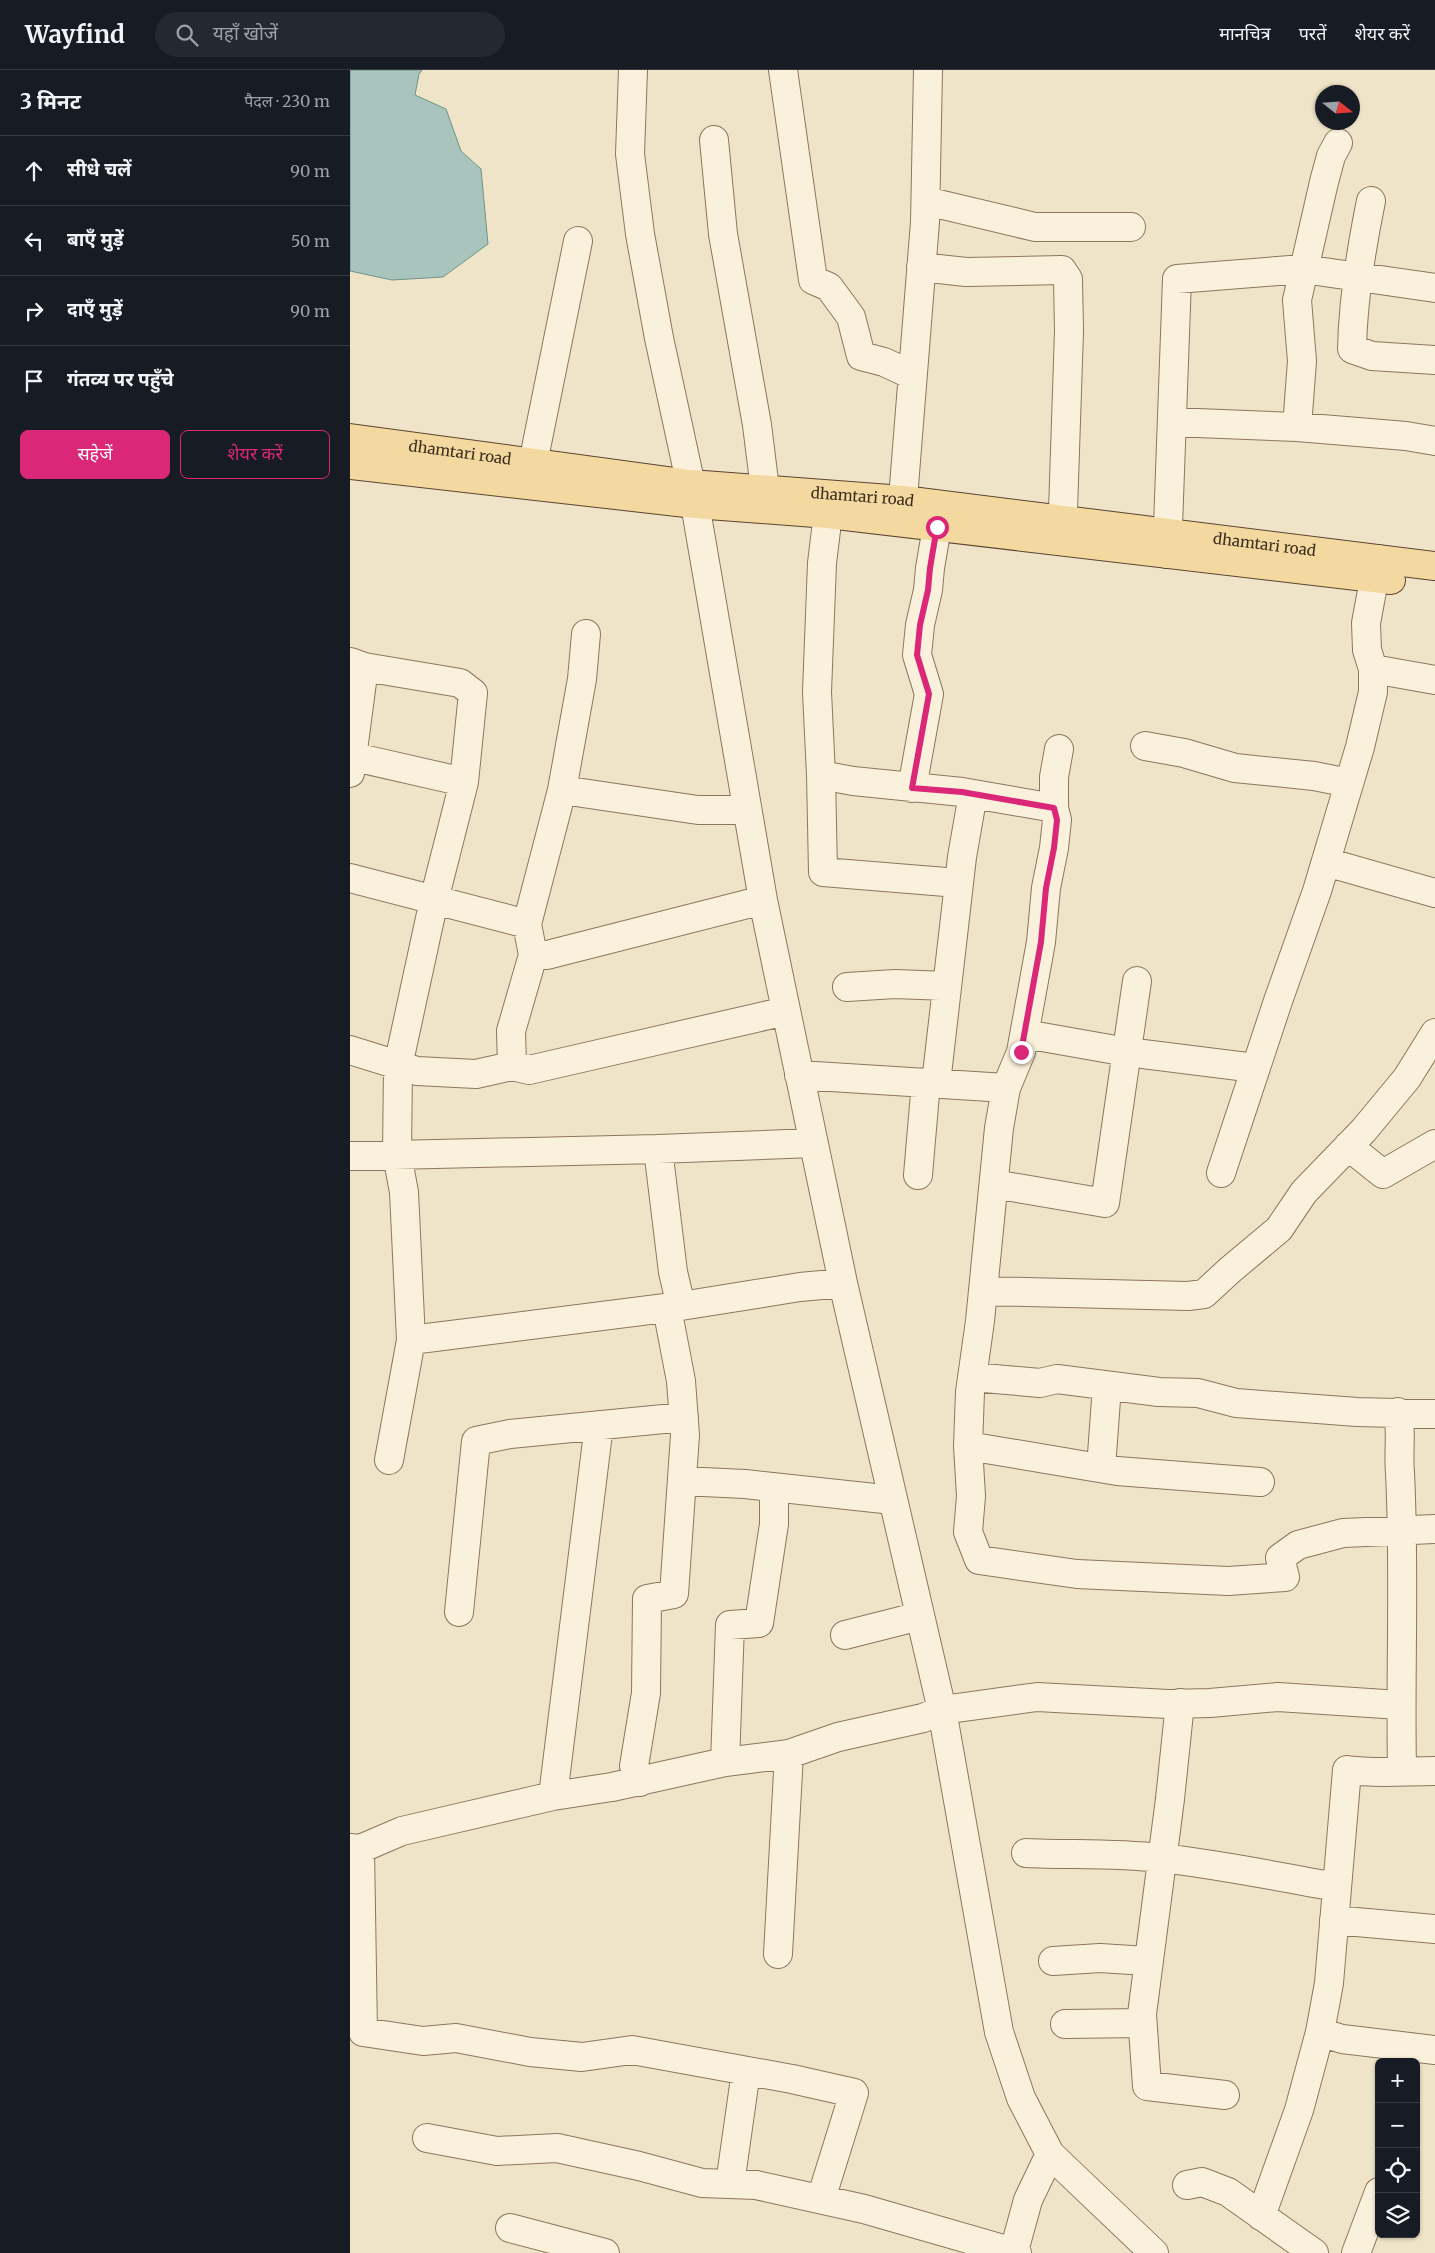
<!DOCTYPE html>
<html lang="hi">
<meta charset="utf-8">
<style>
:root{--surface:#171b24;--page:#242831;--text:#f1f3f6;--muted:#9ea1a6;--line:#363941;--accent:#db2777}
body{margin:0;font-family:Merriweather,"Noto Sans Devanagari",serif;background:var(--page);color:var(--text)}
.controls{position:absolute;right:15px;bottom:15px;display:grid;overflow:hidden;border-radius:8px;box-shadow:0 1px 4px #0004}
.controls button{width:45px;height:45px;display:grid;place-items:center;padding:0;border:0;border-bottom:1px solid var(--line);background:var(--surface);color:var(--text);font:25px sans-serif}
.compass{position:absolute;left:965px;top:15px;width:45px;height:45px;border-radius:50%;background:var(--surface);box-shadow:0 1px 4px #0004;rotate:107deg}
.stop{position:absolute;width:15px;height:15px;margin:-11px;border:4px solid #db2777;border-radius:50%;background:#fff}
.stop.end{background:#db2777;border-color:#fff;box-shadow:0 1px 5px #0008}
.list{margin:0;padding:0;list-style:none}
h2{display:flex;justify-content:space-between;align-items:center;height:65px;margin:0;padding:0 20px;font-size:21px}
h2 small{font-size:16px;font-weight:400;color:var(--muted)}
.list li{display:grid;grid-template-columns:32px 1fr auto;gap:15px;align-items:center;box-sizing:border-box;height:70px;padding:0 20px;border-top:1px solid var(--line)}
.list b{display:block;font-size:19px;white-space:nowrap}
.list em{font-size:16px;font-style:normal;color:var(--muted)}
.actions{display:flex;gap:10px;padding:15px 20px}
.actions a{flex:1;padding:11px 0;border:1px solid var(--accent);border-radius:8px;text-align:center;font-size:18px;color:var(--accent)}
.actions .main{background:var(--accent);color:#fff}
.icon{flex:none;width:28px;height:28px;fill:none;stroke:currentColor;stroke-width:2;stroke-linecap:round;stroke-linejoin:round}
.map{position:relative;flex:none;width:1085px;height:2183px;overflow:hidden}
header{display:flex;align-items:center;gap:30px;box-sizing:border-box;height:70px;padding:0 25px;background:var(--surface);border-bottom:1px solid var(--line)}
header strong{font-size:24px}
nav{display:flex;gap:28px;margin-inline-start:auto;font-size:18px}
.search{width:350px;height:45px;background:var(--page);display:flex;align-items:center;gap:12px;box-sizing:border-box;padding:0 18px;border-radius:28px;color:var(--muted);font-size:19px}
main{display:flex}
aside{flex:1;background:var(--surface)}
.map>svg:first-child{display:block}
.water{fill:#a9c4bc;stroke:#6f938a}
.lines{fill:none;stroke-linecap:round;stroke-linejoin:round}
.minor-casing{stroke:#8d765c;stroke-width:30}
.major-casing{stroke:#5b4430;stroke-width:30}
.minor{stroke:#faf1dc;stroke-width:28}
.major{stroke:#f3d9a0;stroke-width:28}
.route{stroke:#db2777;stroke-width:6}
.labels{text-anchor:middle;stroke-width:5;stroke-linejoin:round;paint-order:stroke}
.street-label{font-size:15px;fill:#3d2e20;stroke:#f7eed8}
</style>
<header>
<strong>Wayfind</strong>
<div class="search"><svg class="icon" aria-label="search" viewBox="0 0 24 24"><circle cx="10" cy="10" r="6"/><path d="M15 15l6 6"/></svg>यहाँ खोजें</div>
<nav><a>मानचित्र</a><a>परतें</a><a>शेयर करें</a></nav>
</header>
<main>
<aside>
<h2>3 मिनट<small>पैदल · 230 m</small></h2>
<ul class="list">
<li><svg class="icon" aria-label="ahead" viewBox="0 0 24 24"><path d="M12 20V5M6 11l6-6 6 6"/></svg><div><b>सीधे चलें</b></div><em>90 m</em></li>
<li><svg class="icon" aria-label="left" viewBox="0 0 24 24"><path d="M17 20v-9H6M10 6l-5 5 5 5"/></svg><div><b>बाएँ मुड़ें</b></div><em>50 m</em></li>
<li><svg class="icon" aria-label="right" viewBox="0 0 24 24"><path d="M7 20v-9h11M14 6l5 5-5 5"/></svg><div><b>दाएँ मुड़ें</b></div><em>90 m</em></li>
<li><svg class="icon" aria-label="arrive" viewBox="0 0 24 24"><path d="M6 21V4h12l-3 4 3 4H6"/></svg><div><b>गंतव्य पर पहुँचे</b></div></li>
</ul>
<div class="actions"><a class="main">सहेजें</a><a>शेयर करें</a></div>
</aside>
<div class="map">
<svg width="1085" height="2183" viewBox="0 0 1085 2183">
<rect width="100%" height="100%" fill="#f0e4c8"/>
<path class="water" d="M0 0H72L69 4 65 25 96 39 111 81 131 99 138 174 93 207 42 210 0 201Z"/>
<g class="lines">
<g class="minor-casing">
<path id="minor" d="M283 0 280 84 290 164 309 268 345 434 413 830 493 1213 592 1640 649 1962 671 2028 700 2084 804 2183
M433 0 463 210 479 217 501 247 511 286 534 292 562 305
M364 70 373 164 407 355 415 419
M576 131 685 157H781
M1021 131C1011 180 1003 229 1002 279L1022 286 1085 290
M571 197 616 202 712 200 718 209 719 261 712 471
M822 352 947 357 1056 366 1085 371
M947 357 952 291 947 230 974 112 981 86 988 73
M183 393 228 171
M478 444 472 493 467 622 471 705 473 802 608 813
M553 452 552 441 575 152 578 0
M817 484 827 209 953 199 1085 218
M0 592 14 597 110 613 123 623 114 712 84 830 48 996 47 1085 54 1122 61 1270 39 1390
M1023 599 1085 610
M795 676 834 683 885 698 964 706 999 713
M0 686 114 712
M0 703 14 597
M471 705 503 711 612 722 704 738
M562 718 579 624 567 585 570 555 578 520 580 498 587 457
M212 720 348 740H397
M976 792 1085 823
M0 808 177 854
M183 885H197L413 830
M497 917 545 914 597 916
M675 964 777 982 905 998
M0 980 67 1001 126 1004 162 996 161 961 183 885 177 854 212 720 232 609 236 564
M162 996 179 1000 436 941
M449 1005 656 1018
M586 1013 612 787 623 724
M998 1076 1033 1104 1085 1074
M308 1079 323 1202 331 1236
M0 1086 308 1079 463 1073
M871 1103 928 931 967 821 1010 677 1023 622V599L1017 580 1016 553 1028 489
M568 1105 576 1012
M644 1114 755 1133 787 911
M633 1221 838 1226 854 1224 880 1200 929 1159 954 1122 1014 1060 1057 1008 1085 963
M61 1270 331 1236 450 1217 493 1213
M622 1307 690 1313 707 1309 809 1322 848 1323 886 1333 1007 1342 1085 1344
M1048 1342C1052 1363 1048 1382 1050 1403 1055 1502 1050 1601 1052 1700
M618 1376 620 1322 630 1251 649 1058 656 1018 671 982 691 872 696 818 704 778 707 750 704 738V707L709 679
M751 1398 757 1316
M332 1411 395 1414 543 1430
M910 1412 767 1401 618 1376 621 1426 618 1462 629 1490 727 1504 878 1511 935 1507 930 1488 948 1475 993 1463 1085 1459
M109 1542 126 1371 160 1364 334 1347
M495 1565 570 1546
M830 1633 820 1729 792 1944 797 2016 875 2025
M375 1692 380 1555 409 1553 424 1454V1417
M290 1712 284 1696 296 1623 297 1529 324 1524 335 1365 331 1311 317 1238
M203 1726 249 1355
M0 1778 10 1779 52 1761 203 1726 262 1717 375 1692 439 1684 488 1667 573 1648 592 1640 687 1627 818 1634 860 1633 928 1627 1050 1635
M10 1779 13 1962 73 1971 106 1968 180 1982 232 1987 282 1980 442 2009 504 2023 471 2129
M676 1783C721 1785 765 1783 810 1788 869 1794 928 1807 987 1817
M984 1850 1085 1859
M428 1884 439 1684
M703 1891 750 1888 797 1891
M715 1954 792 1953
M970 1962 992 1969 1085 1980
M77 2068 147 2081 207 2078 289 2096 352 2113 406 2115 514 2139 667 2183
M380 2114 396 2001
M837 2115 852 2112 878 2122 964 2183
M911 2146 949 2040 970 1962 979 1913 997 1700C1026 1704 1055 1701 1085 1701
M160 2158 255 2183
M664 2181 678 2130 700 2084
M1006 2183 1029 2122"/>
</g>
<g class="major-casing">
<g id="major">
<path id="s1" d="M0 368 340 414 553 430 1085 496"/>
<path d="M0 395 345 434 478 444 1041 510"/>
</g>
</g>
<use href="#minor" class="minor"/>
<use href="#major" class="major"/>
</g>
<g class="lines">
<path class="route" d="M587 457 580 498 578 520 570 555 567 585 579 624 562 718 612 722 704 738 707 750 704 778 696 818 691 872 671 982"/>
</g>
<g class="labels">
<g class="street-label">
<text dy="5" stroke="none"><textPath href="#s1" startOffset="111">dhamtari road</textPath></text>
<text dy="5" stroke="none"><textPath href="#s1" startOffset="516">dhamtari road</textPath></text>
<text dy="5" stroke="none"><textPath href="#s1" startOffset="921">dhamtari road</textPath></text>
</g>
</g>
</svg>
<div class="controls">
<button>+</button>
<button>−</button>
<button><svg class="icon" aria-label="locate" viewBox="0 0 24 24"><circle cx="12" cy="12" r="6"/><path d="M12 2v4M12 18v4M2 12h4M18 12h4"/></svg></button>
<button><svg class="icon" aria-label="layers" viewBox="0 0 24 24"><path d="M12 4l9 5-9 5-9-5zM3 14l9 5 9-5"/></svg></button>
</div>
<svg class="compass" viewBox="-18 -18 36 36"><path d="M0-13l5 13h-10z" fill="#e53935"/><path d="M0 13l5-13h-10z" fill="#9ea1a6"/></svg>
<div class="stop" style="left:587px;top:457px"></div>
<div class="stop end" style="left:671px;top:982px"></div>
</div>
</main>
